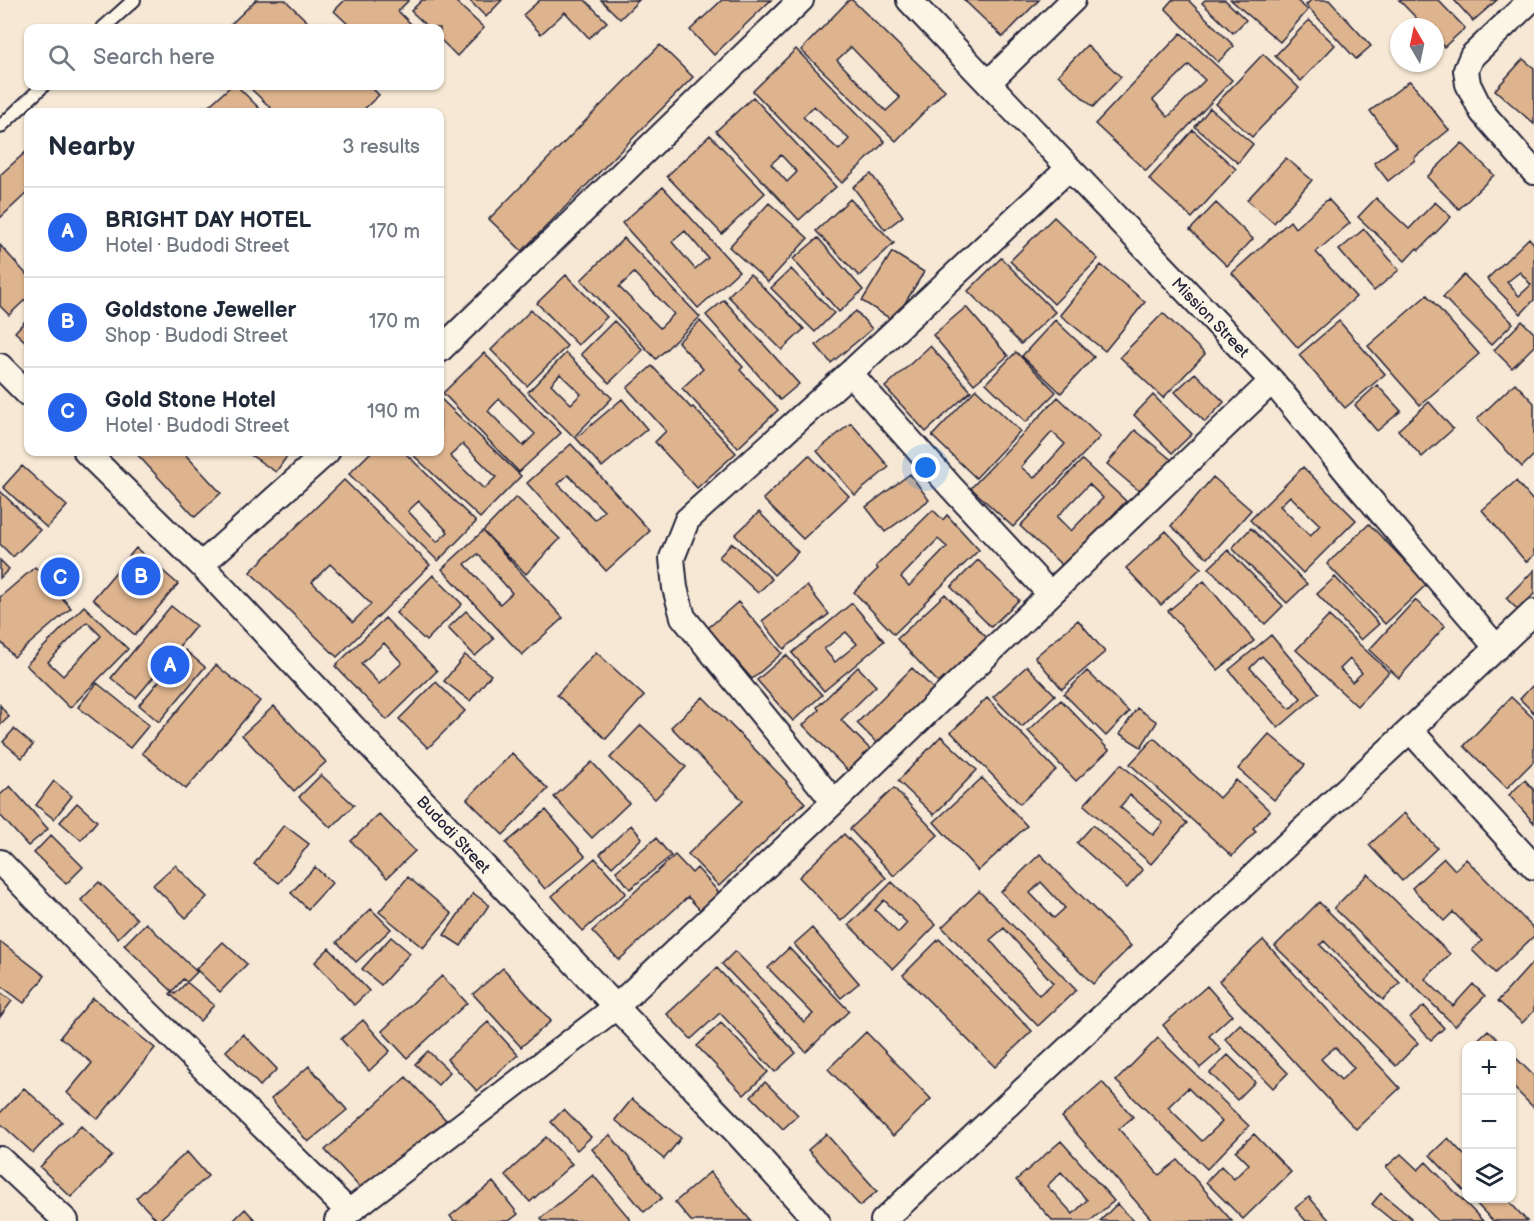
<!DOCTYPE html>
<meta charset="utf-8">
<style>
:root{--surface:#fff;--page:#f6f6f7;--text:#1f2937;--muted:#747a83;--line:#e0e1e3;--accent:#2563eb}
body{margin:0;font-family:"Balsamiq Sans",sans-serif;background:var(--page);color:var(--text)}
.controls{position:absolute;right:18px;bottom:18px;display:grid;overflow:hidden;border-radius:12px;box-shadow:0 2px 4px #0004}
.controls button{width:54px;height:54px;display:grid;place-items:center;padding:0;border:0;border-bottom:2px solid var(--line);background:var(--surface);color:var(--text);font:30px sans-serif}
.compass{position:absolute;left:1390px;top:18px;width:54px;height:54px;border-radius:50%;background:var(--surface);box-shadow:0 2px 4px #0004;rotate:351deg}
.you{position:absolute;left:926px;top:468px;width:21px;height:21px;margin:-15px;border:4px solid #fff;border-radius:50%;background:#1a73e8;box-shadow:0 0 0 9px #1a73e833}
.badge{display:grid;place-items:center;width:39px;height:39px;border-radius:50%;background:var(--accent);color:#fff;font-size:20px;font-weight:700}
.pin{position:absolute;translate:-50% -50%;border:3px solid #fff;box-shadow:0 2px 6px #0006}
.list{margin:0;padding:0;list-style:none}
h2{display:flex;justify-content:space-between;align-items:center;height:78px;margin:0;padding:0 24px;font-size:26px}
h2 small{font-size:20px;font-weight:400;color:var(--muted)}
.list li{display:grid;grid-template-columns:39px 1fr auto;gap:18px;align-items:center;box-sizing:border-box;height:90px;padding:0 24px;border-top:2px solid var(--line)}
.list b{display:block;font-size:22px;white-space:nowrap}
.list p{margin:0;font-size:20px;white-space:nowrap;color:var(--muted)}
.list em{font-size:20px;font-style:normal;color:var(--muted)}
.icon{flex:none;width:33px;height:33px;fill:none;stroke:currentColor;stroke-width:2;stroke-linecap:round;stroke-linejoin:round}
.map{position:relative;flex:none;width:1534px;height:1221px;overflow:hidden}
.search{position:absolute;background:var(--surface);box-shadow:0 2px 4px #0004;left:24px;top:24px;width:420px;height:66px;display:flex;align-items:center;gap:15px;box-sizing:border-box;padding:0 21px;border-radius:12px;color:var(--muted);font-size:22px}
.panel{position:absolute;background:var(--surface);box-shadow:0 2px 4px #0004;left:24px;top:108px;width:420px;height:348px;border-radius:12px}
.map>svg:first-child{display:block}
.building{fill:#deb48e;stroke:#22223b;stroke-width:1.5;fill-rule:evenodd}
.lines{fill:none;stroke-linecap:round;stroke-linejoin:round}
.lane-casing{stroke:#22223b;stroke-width:16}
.street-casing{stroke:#22223b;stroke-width:28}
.lane{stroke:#fcf5e5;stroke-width:12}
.street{stroke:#fcf5e5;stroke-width:24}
.labels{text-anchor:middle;stroke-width:4.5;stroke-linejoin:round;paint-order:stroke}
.street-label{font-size:16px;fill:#22223b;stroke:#fcf5e5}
</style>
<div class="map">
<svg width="1534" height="1221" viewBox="0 0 1534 1221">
<rect width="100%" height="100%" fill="#f6e8d4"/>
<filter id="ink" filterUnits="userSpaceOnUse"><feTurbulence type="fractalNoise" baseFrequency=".0167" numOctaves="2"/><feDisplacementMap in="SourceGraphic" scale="12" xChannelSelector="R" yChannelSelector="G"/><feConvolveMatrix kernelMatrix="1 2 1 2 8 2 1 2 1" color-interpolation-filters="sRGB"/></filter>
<g filter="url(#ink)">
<path class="building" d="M256 0H285L314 28H227Z
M345 0H409L398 11 415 28H352L334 11Z
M422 0H454L484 28 457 56 440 39V28H429L411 11Z
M469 0H502L486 17Z
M540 0H585L607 22 589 38 565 12 541 34 523 15Z
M601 0H639L620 19Z
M722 0H771L714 55 690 30Z
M849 0H852L945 90 896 141 801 50ZM851 47 900 98 886 111 837 60Z
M964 0H1039L1003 37Z
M1172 0H1188L1234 46 1218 62 1165 8Z
M1205 0H1225L1246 20 1233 33 1202 3Z
M1231 0H1296L1308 10 1280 42Z
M1311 0H1329L1371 46 1356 59 1306 5Z
M1399 0H1438L1465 28 1444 47 1435 38V27H1425Z
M1454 0H1497L1473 21Z
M1309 20 1335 45 1301 81 1275 56Z
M1181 33 1232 80 1146 171 1095 124ZM1189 65 1205 80 1168 117 1153 100Z
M660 45 693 77 522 251 489 219Z
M1087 45 1121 77 1093 107 1058 75Z
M796 49 885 142 842 183 753 91ZM814 106 849 139 839 150 803 117Z
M1263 54 1299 88 1252 137 1216 104Z
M1523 59 1534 68V124L1495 90Z
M1410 81 1449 130 1414 158 1415 160 1388 181 1374 163 1397 146 1370 111Z
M231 86H237L263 112H202Z
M248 86H370L379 95 361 112H275Z
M753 97 836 187 799 220 716 131ZM781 155 797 172 787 182 771 164Z
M1210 108 1253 144 1238 163 1195 127Z
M1193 130 1236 169 1192 218 1149 179Z
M710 135 765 193 722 234 667 176Z
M1462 143 1494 175 1459 209 1427 177Z
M28 150V192L0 218V175Z
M1286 158 1312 180 1274 223 1247 200Z
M871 174 903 216 885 230 853 187Z
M663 187 739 271 698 308 622 223ZM685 231 708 258 695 269 672 242Z
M1376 198 1409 229 1435 202 1451 217 1419 250 1417 248 1405 261 1358 217Z
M850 199 894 243 859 276 816 231Z
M1328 199 1350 223 1316 252 1356 297 1298 348 1232 273 1290 221 1295 228Z
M769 203 808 238 768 282 729 247Z
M1216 203 1253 239 1227 266 1190 230Z
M1054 217 1098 259 1054 304 1010 261Z
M1364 229 1399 270 1374 291 1339 250Z
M624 238 700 317 656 359 581 280ZM634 273 674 314 660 328 619 287Z
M818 238 863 290 839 312 793 259Z
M1529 238 1534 244V300L1521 314 1487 279ZM1520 272 1531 285 1519 296 1507 282Z
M0 245 28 276V297L9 315 0 306Z
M892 252 924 272 894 321 862 301Z
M1001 258 1055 312 1021 344 968 291Z
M1101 265 1145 302 1105 351 1060 315Z
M791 269 834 313 815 332 771 288Z
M750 274 804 329 782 350 728 296Z
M566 275 607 317 578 345 537 303Z
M1464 275 1513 323 1491 345 1443 297Z
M1427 295 1479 354 1420 405 1368 346Z
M724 300 799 384 780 400 706 315Z
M966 307 1008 356 974 384 933 335Z
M531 310 567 346 527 386 491 350Z
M856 311 872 329 831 363 816 345Z
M1163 313 1205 354 1163 398 1120 357Z
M28 318V344L15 332Z
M1055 320 1094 357 1061 393 1022 356Z
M614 321 643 350 609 383 581 354Z
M700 321 743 367 740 370 778 410 738 448 682 388 703 369 678 342Z
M1339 321 1385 374 1345 408 1299 355Z
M1522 321 1534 333V346L1512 368 1494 350Z
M930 346 971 391 926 432 885 387Z
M1016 352 1056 392 1026 422 986 383Z
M484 353 561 433 519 472 443 393ZM499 399 535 434 523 446 488 411Z
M566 353 612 398 574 437 528 392ZM560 374 581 394 571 404 551 384Z
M652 366 691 408 693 407 736 453 697 488 655 442 666 431 627 388Z
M1195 373 1224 402 1205 422 1175 392Z
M1515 383 1534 403V455L1522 467 1477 419Z
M1377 385 1401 411 1377 431 1355 405Z
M976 389 1020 431 976 478 932 436Z
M1153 395 1192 434 1172 453 1134 415Z
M1058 397 1100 437 1013 527 971 488ZM1052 432 1065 444 1034 478 1021 467Z
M440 398 521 476 480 518 410 452H440ZM463 444 496 477 484 489 450 456Z
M622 399 647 429 602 467 576 438Z
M1429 402 1453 429 1422 457 1398 430Z
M851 423 889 467 855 495 817 451Z
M1135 430 1173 461 1144 495 1107 464Z
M571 444 650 531 606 571 527 483ZM568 475 604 511 595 520 558 484Z
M135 452H183L221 493 195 517Z
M246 452H290L276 472Z
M371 452H404L476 522 438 561 349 474ZM419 501 448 532 437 542 408 511Z
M809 455 849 496 803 539 763 499Z
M1082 460 1126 501 1064 567 1020 526ZM1089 484 1103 498 1071 531 1057 517Z
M22 466 67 506 47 528 3 487Z
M1303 467 1356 520 1303 573 1250 520ZM1290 496 1320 525 1310 536 1280 506Z
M910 474 929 500 885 532 866 507Z
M1213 477 1251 510 1208 558 1171 526Z
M344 480 430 565 337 657 250 572ZM330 564 371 604 353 622 312 582Z
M1516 481 1534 502V555L1526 562 1482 510Z
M0 491 40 530 13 557 0 544Z
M516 497 560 539 526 574 483 531Z
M933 510 943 520 947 515 979 550 924 603 925 604 894 634 854 592 878 569 876 566ZM938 539 947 547 909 586 901 577Z
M759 512 798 552 774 575 735 535Z
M1369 524 1427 584 1385 624 1327 564Z
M1251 528 1307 584 1287 603 1232 548Z
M483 531 563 618 522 655 442 569ZM478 554 512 593 500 604 465 564Z
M1166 531 1201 568 1161 605 1126 568Z
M732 543 772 579 758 593 719 557Z
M136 548 178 584 135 635 93 599Z
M1228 550 1283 606 1265 624 1209 568Z
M0 560 9 569 0 578Z
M978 560 1019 600 991 627 951 587Z
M35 567 71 608 14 657 0 641V597Z
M1534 570V594L1518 610 1506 598Z
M433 575 462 604 426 641 396 613Z
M1335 577 1379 624 1361 640 1317 594Z
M1204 581 1254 641 1218 670 1168 611Z
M807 586 829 614 784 649 762 621Z
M945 594 987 638 939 683 897 639Z
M1415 600 1445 626 1399 678 1369 650Z
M738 602 782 653 752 679 708 628Z
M852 603 884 641 824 691 792 653ZM846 632 857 644 835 662 824 649Z
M84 606 128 649 70 708 26 665ZM87 622 101 636 63 676 48 662Z
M171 606 196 626 136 698 111 678Z
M466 611 494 639 475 656 448 628Z
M1329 616 1389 672 1357 706 1296 650ZM1350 659 1362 673 1352 682 1340 669Z
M385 618 437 671 387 720 335 666ZM384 643 402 663 379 684 361 664Z
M1078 620 1105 652 1062 689 1035 657Z
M1271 635 1319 693 1278 728 1229 670ZM1262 656 1301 698 1290 709 1250 668Z
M185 650 205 667 159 722 139 705Z
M596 652 644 696 606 739 557 695Z
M465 655 491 675 470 701 444 681Z
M786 655 822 695 793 721 757 680Z
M216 665 260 701 186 789 142 753Z
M1027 666 1055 695 1022 727 993 697Z
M858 667 876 686 841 720 870 749 848 771 803 725 819 710 817 707Z
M912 668 937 692 882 748 857 723Z
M1087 671 1129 712 1106 736 1064 694Z
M436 682 465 711 428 748 399 719Z
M97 683 149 725 130 748 78 707Z
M1532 686 1534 688V713L1520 699Z
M703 697 787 782 786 783 805 803 719 886 688 854 743 801 671 727Z
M1511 697 1534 719V761L1507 788 1464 746Z
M987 698 1056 770 1020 804 951 732Z
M1061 700 1109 750 1076 781 1028 731Z
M0 705 9 717 0 725Z
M274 706 326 762 294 791 242 735Z
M1137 708 1157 722 1141 747 1120 734Z
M641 725 686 767 655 799 610 758Z
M14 729 33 745 22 758 3 742Z
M1269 734 1305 765 1274 800 1238 769Z
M941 736 977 770 934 815 898 781Z
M1154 738 1219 798 1236 780 1270 811 1253 828 1256 831 1232 856 1130 764Z
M512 753 548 789 503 835 467 799Z
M592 762 629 803 592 838 554 797Z
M1121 764 1187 823 1151 864 1084 805ZM1130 795 1163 823 1153 835 1120 807Z
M321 775 354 805 331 828 299 797Z
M982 778 1027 826 978 871 934 822Z
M1525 780 1534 790V823L1509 795Z
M54 781 72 796 54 819 36 805Z
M10 786 48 829 28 846 0 815V795Z
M894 788 938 835 894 876 850 829Z
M77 803 97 821 81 840 60 822Z
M546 810 585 856 545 889 506 843Z
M1404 813 1437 848 1402 881 1369 845Z
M379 814 415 851 387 878 351 841Z
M284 825 309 844 279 883 254 864Z
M631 825 642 838 612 867 600 854Z
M1093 825 1143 870 1127 888 1077 843Z
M844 834 886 878 841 921 799 877Z
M51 835 83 867 66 884 34 853Z
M656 838 671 856 630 889 616 871Z
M1040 854 1131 946 1093 984 1001 892ZM1041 882 1065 908 1054 918 1030 893Z
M675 855 692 873 697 868 723 897 704 914 688 897 619 960 592 931Z
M595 858 626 893 583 931 552 896Z
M1444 858 1455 870 1466 859 1534 929V936L1495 973 1472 950 1482 941 1453 912 1444 921 1412 888Z
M175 865 207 897 186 918 153 885Z
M315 867 332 883 308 909 291 893Z
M1368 874 1450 954 1425 979 1453 1006 1473 984 1485 996 1455 1026 1334 908Z
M408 877 452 914 423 948 379 912Z
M99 882 137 919 118 938 81 900Z
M892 882 936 925 893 969 849 925ZM884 900 907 923 898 933 875 910Z
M979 891 1076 990 1038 1026 942 927ZM1004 928 1053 983 1039 995 990 940Z
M473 893 489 905 461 946 444 935Z
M1319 902 1400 983 1383 1000 1324 941 1320 945 1418 1043 1396 1066 1275 946Z
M371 909 391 929 356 962 337 942Z
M146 923 197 972 175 994 124 945Z
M812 928 859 983 841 998 794 944Z
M391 937 410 953 381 985 362 969Z
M939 939 1032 1031 995 1067 903 975Z
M1263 940 1400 1088 1356 1129 1219 981ZM1335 1047 1354 1068 1341 1080 1321 1059Z
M1 942 45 976 24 1003 0 985V944Z
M223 942 247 964 220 992 196 969Z
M329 948 369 991 354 1005 315 962Z
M789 948 849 1011 806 1052 722 964 735 951 804 1022 813 1014 768 968Z
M1534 961V1011L1522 1023 1498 1001Z
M503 968 551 1021 521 1047 473 994Z
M717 968 796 1053 775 1072 720 1013 691 1039 667 1014Z
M442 976 467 1003 407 1058 382 1031Z
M183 979 214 1005 200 1021 170 994Z
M1207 986 1232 1015 1209 1036 1221 1050 1200 1068 1163 1025Z
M0 992 12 1001 0 1017Z
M93 998 155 1048 98 1119 67 1093 92 1063 60 1037Z
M1424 1006 1444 1028 1431 1040 1410 1018Z
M363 1020 390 1051 369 1071 341 1039Z
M488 1022 518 1055 477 1091 447 1059Z
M721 1023 768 1072 744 1095 697 1046Z
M1240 1024 1288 1073 1273 1088 1225 1039Z
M1488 1030 1504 1046 1472 1045Z
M866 1032 931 1099 893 1136 828 1069Z
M243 1034 277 1069 260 1086 226 1051Z
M1158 1038 1249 1126 1207 1169 1116 1081ZM1188 1088 1222 1122 1202 1141 1168 1107Z
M428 1051 450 1072 438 1085 415 1064Z
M1512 1054 1534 1076V1106L1533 1107 1512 1086Z
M1228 1055 1255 1082 1237 1100 1210 1073Z
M309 1066 347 1110 308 1142 271 1099Z
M406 1077 446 1120 365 1193 325 1150Z
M765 1082 798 1115 783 1129 751 1096Z
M1102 1082 1133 1117 1119 1129 1159 1175 1178 1160 1232 1221H1153L1062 1117Z
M24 1088 62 1122 33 1153 0 1123V1113Z
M632 1099 681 1138 664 1159 615 1120Z
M564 1109 591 1137 577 1150 551 1122Z
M81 1126 112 1156 71 1197 40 1167Z
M826 1134 877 1191 860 1206 808 1150Z
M1254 1134 1291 1172 1243 1219 1206 1182 1221 1166 1234 1179 1249 1164 1236 1151Z
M610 1135 662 1198 644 1212 592 1149Z
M546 1137 572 1164 530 1202 505 1175Z
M1448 1138 1466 1157V1193L1430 1155Z
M1061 1141 1114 1201 1090 1221H1053L1016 1180ZM1061 1172 1087 1200 1073 1214 1047 1186Z
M187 1152 208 1176 158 1221 136 1198Z
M1401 1154 1418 1170 1426 1162 1483 1221H1438L1386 1167Z
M710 1172 751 1221H691L675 1202Z
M593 1175 630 1219 627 1221H543L541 1218Z
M493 1182 518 1214 509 1221H454L450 1216Z
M1381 1193 1411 1218 1409 1221H1393L1372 1204Z
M1309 1197 1330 1221H1306L1295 1208Z
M1471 1198H1506L1527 1221H1493Z
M1117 1204 1134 1221H1100Z
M245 1209 256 1221H233Z"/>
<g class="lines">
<g class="lane-casing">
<path id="lane" d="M103 28 134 0
M0 127 43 86"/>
</g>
<g class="street-casing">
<path id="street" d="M909 0 1272 381 1355 482 1497 648
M1531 0 1472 56 1466 70 1468 84 1482 112 1534 172
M989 82 1073 0
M440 350 801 0
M0 366 28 394
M850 373 951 487 1050 594
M86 452 201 565 616 1007 739 1135 817 1221
M201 565 327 452
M1410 730 1534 867
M834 802 683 617 675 588 672 558 687 520 850 373 1069 168
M0 862 136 1001 348 1211
M0 1159 66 1221
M337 1221 616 1007 834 802 1272 381
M883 1221 1410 730 1534 612"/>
</g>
<use href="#lane" class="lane"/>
<use href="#street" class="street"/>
</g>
</g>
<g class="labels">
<g class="street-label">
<text transform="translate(1211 317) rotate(46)" y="6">Mission Street</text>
<text transform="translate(454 834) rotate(47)" y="6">Budodi Street</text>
</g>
</g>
</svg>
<div class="controls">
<button>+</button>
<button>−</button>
<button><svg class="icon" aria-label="layers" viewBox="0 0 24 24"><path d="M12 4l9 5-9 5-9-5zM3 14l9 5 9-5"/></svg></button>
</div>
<svg class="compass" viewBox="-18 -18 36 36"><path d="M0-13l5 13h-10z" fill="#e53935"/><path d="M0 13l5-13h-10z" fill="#747a83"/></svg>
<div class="you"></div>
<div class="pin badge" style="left:170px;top:665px">A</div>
<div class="pin badge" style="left:141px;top:576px">B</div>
<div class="pin badge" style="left:60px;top:577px">C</div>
<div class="search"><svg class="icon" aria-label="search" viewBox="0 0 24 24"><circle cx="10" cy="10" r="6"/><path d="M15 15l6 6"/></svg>Search here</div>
<section class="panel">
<h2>Nearby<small>3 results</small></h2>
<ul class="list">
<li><span class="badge">A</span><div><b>BRIGHT DAY HOTEL</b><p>Hotel · Budodi Street</p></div><em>170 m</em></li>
<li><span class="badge">B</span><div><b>Goldstone Jeweller</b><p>Shop · Budodi Street</p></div><em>170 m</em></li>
<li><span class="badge">C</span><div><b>Gold Stone Hotel</b><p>Hotel · Budodi Street</p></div><em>190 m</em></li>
</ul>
</section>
</div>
